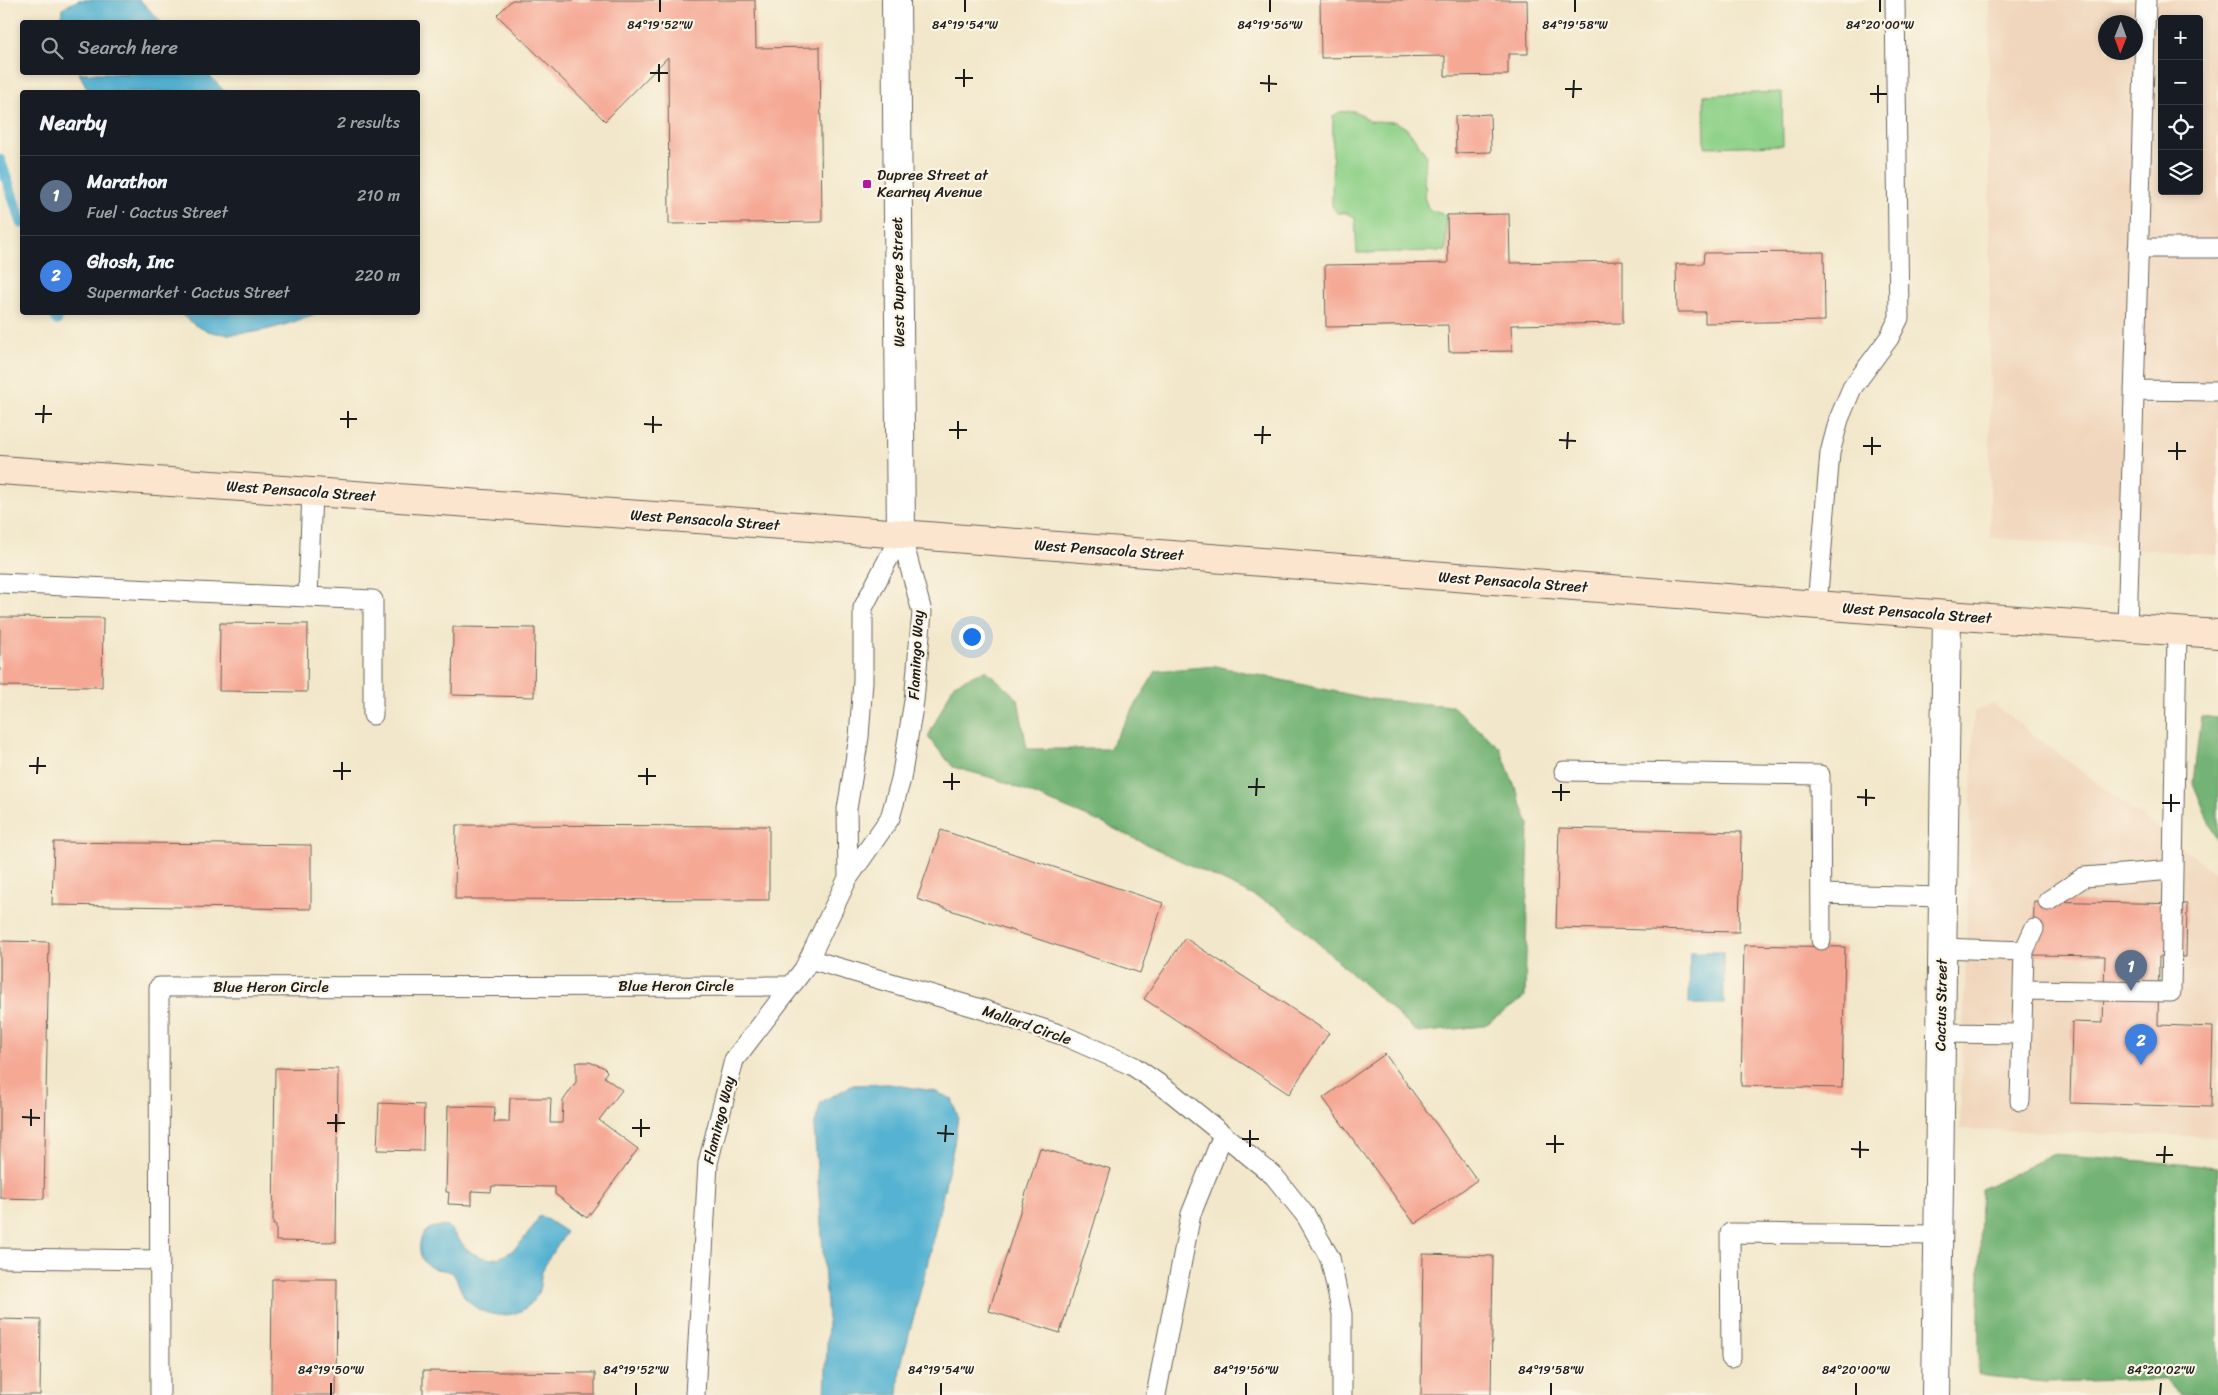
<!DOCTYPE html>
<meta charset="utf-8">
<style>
:root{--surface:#171b24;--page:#20242c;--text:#f1f3f6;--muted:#9ea1a6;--line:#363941;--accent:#2563eb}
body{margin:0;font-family:Sriracha,sans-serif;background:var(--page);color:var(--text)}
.controls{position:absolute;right:15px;top:15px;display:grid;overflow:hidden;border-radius:5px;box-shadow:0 2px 8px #0003}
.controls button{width:45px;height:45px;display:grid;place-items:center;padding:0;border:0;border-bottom:1px solid var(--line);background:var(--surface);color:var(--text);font:25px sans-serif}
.compass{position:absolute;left:2098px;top:15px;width:45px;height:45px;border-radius:50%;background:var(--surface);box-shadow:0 2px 8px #0003;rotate:181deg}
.you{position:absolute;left:971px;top:636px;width:18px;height:18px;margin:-12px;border:4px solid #fff;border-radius:50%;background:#1a73e8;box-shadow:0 0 0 8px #1a73e833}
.badge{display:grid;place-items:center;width:32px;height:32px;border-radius:50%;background:var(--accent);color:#fff;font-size:16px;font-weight:700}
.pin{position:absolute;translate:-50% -41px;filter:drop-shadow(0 1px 2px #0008)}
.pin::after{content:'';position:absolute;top:26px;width:18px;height:15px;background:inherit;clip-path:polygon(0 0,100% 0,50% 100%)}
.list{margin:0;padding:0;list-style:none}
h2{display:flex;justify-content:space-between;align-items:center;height:65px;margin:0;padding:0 20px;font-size:21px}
h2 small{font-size:16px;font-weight:400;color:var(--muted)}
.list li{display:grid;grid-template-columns:32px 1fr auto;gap:15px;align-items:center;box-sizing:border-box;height:80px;padding:0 20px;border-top:1px solid var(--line)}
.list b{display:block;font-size:19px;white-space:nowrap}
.list p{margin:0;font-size:16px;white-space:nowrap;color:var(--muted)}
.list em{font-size:16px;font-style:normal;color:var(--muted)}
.icon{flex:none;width:28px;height:28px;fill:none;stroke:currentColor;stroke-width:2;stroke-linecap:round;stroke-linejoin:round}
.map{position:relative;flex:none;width:2218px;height:1395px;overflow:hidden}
.search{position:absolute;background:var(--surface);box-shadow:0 2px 8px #0003;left:20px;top:20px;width:400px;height:55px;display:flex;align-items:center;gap:12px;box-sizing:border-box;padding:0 18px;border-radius:5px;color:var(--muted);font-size:19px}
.panel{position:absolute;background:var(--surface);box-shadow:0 2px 8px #0003;left:20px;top:90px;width:400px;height:225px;border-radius:5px}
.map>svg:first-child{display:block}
.built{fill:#f0d6bc;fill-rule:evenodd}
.green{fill:#8fd189;stroke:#567652}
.forest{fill:#73b375;stroke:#486848}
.water{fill:#54b2d2;stroke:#386777}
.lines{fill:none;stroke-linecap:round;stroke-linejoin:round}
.stream{stroke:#54b2d2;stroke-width:11}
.building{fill:#f5a995}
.service-casing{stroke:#676359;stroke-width:21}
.minor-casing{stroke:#676359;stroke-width:30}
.tertiary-casing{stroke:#676359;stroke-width:30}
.secondary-casing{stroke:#676359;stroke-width:30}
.service{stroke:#fff;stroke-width:19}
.minor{stroke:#fff;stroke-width:28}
.tertiary{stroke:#fff;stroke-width:28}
.secondary{stroke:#fbe5cf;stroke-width:28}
.ticks{fill:none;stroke:#1c1c1c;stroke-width:2}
.poi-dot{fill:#b5179e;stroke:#fcf5e5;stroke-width:2}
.labels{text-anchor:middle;stroke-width:4.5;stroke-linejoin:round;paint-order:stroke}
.poi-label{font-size:15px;fill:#1c1c1c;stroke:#fcf5e5;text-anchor:start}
.street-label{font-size:15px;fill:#1c1c1c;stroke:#fcf5e5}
.ticks-label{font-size:12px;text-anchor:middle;fill:#1c1c1c;stroke:#fcf5e5;stroke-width:4.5;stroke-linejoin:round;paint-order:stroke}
</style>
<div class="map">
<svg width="2218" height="1395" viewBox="0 0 2218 1395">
<rect width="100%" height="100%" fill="#fcf5e5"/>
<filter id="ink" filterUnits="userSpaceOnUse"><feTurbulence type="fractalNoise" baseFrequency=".02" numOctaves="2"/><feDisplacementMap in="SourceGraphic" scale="10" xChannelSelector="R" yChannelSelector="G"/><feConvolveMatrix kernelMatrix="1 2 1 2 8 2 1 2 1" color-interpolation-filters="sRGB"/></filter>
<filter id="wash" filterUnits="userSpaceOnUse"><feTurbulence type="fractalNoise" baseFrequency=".0096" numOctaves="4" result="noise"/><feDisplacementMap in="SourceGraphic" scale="20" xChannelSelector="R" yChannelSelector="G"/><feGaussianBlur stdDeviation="1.12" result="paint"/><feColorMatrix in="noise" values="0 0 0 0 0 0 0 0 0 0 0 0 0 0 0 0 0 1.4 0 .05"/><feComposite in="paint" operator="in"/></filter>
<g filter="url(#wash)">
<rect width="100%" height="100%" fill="#f2e7ca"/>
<path class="built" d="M1989 0H2218V555L1990 538ZM2162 19H2199V191H2162ZM2106 22H2136V52H2106Z
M1993 704 2218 875V1137L1960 1129 1974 712Z"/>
<path class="green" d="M1782 92 1783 145 1705 147 1704 95Z
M1353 111 1363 115 1368 121 1396 122 1406 128 1416 140 1426 155 1424 182 1426 190 1424 197 1429 210 1446 215V251L1357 253 1355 218 1346 213H1337L1332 206 1333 116 1340 112Z"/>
<path class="forest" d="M1216 666 1370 699 1452 706 1500 748 1529 824 1525 997 1484 1026 1418 1033 1279 908 1100 822 996 779 953 767 928 737 954 684 986 670 1018 699 1027 749H1109L1156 671Z
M2201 716 2218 718V844L2193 783Z
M2054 1154 2218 1167V1395H2182L2164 1379 2044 1382 1978 1375 1981 1189Z"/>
<path class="water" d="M79 0H140L161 22H61L62 8Z
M79 73H207L225 92H89Z
M180 313H317C285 326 228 346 195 325 190 322 185 317 180 313Z
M1690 952H1724V1004H1689Z
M889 1084 934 1091 952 1099 958 1117 954 1144 930 1254 900 1369 898 1395H825L828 1321 814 1127 821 1102 853 1085Z
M540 1215 566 1232C558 1245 548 1257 542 1272 540 1280 541 1288 537 1295 523 1321 486 1321 467 1300 461 1293 458 1281 453 1273 446 1269 438 1271 430 1267 416 1259 416 1235 431 1228 436 1226 442 1227 447 1226 456 1233 461 1245 471 1252 503 1273 526 1239 540 1215Z"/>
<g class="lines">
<path class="stream" d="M0 160 22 223
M54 312 57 320"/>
</g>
<g id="blocks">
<path class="building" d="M512 0H755L756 48 820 47 822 222 669 224 668 57 605 121 497 15Z
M1320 0H1527L1528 54H1508V75L1445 76V56L1321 58Z
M1490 114 1491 152 1456 153 1455 116Z
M1509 214 1510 263 1623 261V323L1511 325 1512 351 1449 352 1448 325 1326 327 1325 265 1448 263 1447 215Z
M1824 252 1825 321 1705 323V312H1677L1676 264H1703L1704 253Z
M0 617 103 618 102 687 0 686Z
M220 623 308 624 307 692 219 691Z
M453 627 535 628 534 697 452 695Z
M456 825 769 826V900L455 899Z
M1559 828 1741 832 1739 932 1556 928Z
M941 830 1163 903 1140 973 917 899Z
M54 842 311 845V909L52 905Z
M2034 901 2187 904 2186 957H2159L2158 1025 2213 1027 2211 1107 2070 1103 2072 1022 2103 1023 2105 956 2033 955Z
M1185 938 1329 1033 1289 1094 1144 999Z
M0 941 49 942 44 1199 0 1198Z
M1744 945 1845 947 1842 1088 1741 1086Z
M1385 1054 1477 1180 1415 1224 1323 1098Z
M580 1062H589L603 1067 607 1071 604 1077 622 1090 599 1120 638 1149 587 1218 555 1194V1187L492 1186 491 1192 472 1191V1205L448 1204 449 1192H446L448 1106 495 1107 494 1122H509L510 1098H551L550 1123H562L563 1101 576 1082V1063Z
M275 1068 338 1069 336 1242 276 1241V1225H273Z
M379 1103 424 1105 423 1151 377 1150Z
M1040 1148 1111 1169 1060 1333 989 1311Z
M1423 1254 1493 1256 1491 1395H1421Z
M272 1279H337L336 1395H271Z
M0 1319 41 1320 40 1395H0Z
M423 1371 595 1373V1395H423Z"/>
</g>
</g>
<g filter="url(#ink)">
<use href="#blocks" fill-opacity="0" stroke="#676359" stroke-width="1"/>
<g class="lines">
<g class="service-casing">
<path id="service" d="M2138 248H2218
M2134 390 2218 391
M0 583 373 600V715
M308 597 312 492
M1817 605 1830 453 1839 419 1852 388 1889 338 1899 318 1895 0
M2127 628 2146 0
M1564 771 1820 775 1821 940
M848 878 847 809 859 737 863 681V608L901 534
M1821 894 1943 897
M2048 901 2084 877 2173 870
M1942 948 2024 951
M809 959 978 1008 1062 1035 1133 1066 1172 1093 1274 1176 1306 1216 1330 1258 1342 1314V1395
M2023 990 2171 992 2177 631
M1941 1033 2022 1034
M2020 1101 2024 951 2034 929
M0 1258 160 1260
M1731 1358 1730 1233 1938 1235
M160 1395 159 987 791 986
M695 1395 708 1163 734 1060 804 969 848 878 890 818 901 779 914 701 922 612 901 534
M1156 1395 1191 1214 1223 1135"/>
</g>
<g class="minor-casing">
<path id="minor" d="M1936 1395 1947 615"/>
</g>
<g class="tertiary-casing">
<path id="tertiary" d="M896 0 901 534"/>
</g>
<g class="secondary-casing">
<path id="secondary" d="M0 470 811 527 1947 615 2218 634"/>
</g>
<use href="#service" class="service"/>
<use href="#minor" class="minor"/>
<use href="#tertiary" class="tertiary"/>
<use href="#secondary" class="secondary"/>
</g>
</g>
<path class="ticks" d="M660 12V0M965 12V0M1270 12V0M1575 12V0M1880 12V0M650 73H668M955 78H973M659 82V64M1260 83 1277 84M964 87V69M1565 89H1582M1269 92V75M1870 94H1887M1573 98 1574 80M1878 103V85M35 414H52M340 419H357M43 423 44 405M644 424 662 425M348 428V411M949 430H967M653 433V416M1254 435H1271M958 439V421M1559 440 1576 441M1262 444 1263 426M1863 446H1881M1567 449 1568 432M2168 451H2186M1872 455V437M2177 460V442M29 766H46M333 771H351M37 774 38 757M638 776H656M342 780V762M943 782H960M647 785V768M1248 787H1265M952 790V773M1552 792H1570M1256 796 1257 778M1857 797 1875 798M1561 801V784M2162 803H2180M1866 806V789M2171 812V794M22 1117 40 1118M327 1123H345M31 1126V1109M632 1128H650M336 1132V1114M937 1133 954 1134M641 1137V1119M1242 1139H1259M945 1142 946 1125M1546 1144H1564M1250 1147V1130M1851 1149 1869 1150M1555 1153V1135M2156 1155H2173M1860 1158V1141M2164 1163 2165 1146M331 1395V1383M636 1395V1383M941 1395V1383M1246 1395V1383M1551 1395V1383M1856 1395V1383M2160 1395 2161 1383"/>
<rect class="poi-dot" x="862" y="179" width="10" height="10" rx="2.5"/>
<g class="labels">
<g class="poi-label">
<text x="877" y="180">Dupree Street at<tspan x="877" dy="17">Kearney Avenue</tspan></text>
</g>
<g class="street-label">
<text transform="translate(898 282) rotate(-91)" y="5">West Dupree Street</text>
<text transform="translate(301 491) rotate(4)" y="5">West Pensacola Street</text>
<text transform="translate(705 520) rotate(4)" y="5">West Pensacola Street</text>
<text transform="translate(1109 550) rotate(4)" y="5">West Pensacola Street</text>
<text transform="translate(1513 582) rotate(4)" y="5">West Pensacola Street</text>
<text transform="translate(1917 613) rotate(4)" y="5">West Pensacola Street</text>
<text transform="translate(916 655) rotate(-87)" y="5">Flamingo Way</text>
<text x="676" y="991">Blue Heron Circle</text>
<text x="271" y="992">Blue Heron Circle</text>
<text transform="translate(1941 1005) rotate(-89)" y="5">Cactus Street</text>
<text transform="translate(1027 1025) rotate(19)" y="5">Mallard Circle</text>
<text transform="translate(719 1120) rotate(-76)" y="5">Flamingo Way</text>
</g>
</g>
<g class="ticks-label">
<text x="660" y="29">84°19'52"W</text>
<text x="965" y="29">84°19'54"W</text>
<text x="1270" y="29">84°19'56"W</text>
<text x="1575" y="29">84°19'58"W</text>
<text x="1880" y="29">84°20'00"W</text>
<text x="331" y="1374">84°19'50"W</text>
<text x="636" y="1374">84°19'52"W</text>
<text x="941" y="1374">84°19'54"W</text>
<text x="1246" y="1374">84°19'56"W</text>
<text x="1551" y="1374">84°19'58"W</text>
<text x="1856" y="1374">84°20'00"W</text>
<text x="2161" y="1374">84°20'02"W</text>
</g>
</svg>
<div class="controls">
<button>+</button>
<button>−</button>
<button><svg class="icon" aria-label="locate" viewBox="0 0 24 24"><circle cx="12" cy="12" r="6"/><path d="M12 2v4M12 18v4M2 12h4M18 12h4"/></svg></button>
<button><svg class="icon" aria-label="layers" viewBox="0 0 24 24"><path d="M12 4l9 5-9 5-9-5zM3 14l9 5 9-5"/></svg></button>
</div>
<svg class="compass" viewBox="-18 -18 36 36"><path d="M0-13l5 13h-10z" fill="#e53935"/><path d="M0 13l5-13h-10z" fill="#9ea1a6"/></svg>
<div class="you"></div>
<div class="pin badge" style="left:2131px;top:991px;background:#5c6f8a">1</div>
<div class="pin badge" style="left:2141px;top:1065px;background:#3f7fe0">2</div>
<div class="search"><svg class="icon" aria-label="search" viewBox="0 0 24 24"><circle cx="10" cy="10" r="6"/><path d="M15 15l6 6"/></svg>Search here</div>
<section class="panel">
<h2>Nearby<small>2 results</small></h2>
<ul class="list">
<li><span class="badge" style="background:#5c6f8a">1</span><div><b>Marathon</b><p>Fuel · Cactus Street</p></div><em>210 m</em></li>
<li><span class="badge" style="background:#3f7fe0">2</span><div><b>Ghosh, Inc</b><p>Supermarket · Cactus Street</p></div><em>220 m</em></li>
</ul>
</section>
</div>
